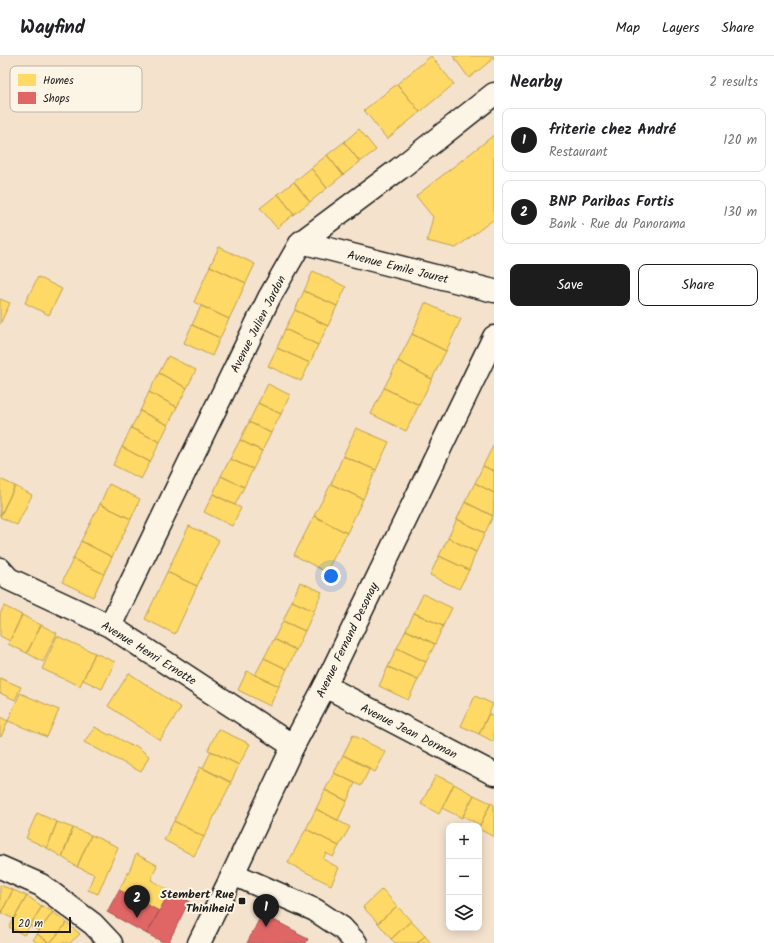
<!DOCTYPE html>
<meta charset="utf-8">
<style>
:root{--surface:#fff;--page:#f6f6f6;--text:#202124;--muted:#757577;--line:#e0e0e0;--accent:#1c1c1c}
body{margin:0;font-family:Kalam,sans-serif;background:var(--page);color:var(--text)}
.controls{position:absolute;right:12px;bottom:12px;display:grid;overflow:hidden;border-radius:8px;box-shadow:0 2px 10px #0003}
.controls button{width:36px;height:36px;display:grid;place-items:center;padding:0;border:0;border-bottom:1px solid var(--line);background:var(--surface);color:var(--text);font:20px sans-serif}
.scale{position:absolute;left:12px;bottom:10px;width:59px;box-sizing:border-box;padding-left:4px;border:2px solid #1c1c1c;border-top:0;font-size:11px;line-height:14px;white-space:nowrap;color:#1c1c1c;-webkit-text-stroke:3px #fcf5e5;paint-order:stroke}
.you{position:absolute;left:331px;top:520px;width:14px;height:14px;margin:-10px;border:3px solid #fff;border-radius:50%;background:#1a73e8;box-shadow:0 0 0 6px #1a73e833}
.badge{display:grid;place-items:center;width:26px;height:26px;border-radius:50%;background:var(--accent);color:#fff;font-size:13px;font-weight:700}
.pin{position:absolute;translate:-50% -33px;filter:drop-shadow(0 1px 2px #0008)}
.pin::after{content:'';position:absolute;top:21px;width:14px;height:12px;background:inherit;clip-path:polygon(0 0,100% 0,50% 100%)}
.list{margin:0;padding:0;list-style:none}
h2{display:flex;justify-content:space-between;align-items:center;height:52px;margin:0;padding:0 16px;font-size:17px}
h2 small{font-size:13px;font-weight:400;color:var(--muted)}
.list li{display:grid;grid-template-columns:26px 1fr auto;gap:12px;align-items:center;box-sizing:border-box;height:64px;margin:0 8px 8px;padding:0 8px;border:1px solid var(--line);border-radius:8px}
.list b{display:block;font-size:15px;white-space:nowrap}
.list p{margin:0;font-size:13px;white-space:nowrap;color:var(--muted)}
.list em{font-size:13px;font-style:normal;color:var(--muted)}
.actions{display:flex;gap:8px;padding:12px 16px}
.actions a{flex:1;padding:9px 0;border:1px solid var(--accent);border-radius:8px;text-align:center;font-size:14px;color:var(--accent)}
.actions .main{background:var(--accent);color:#fff}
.icon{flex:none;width:22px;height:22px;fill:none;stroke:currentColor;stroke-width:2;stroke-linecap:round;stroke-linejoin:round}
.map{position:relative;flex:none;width:494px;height:887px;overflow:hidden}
header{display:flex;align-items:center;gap:24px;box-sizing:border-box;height:56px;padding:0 20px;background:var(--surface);border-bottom:1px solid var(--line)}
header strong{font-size:19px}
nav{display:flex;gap:22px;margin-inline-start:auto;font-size:14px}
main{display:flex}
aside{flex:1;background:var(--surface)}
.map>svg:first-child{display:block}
.homes{fill:#ffd966;stroke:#bba050}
.shops{fill:#e06666;stroke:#a55050}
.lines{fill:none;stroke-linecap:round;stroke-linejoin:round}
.minor-casing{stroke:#1c1c1c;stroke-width:25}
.secondary-casing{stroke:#1c1c1c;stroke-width:25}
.minor{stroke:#fcf5e5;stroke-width:22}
.secondary{stroke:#fcf5e5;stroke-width:22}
.poi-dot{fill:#1c1c1c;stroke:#fcf5e5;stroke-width:1.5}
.labels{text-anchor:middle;stroke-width:4;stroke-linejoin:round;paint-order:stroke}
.street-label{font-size:12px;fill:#1c1c1c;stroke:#fcf5e5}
.poi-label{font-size:12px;font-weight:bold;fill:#1c1c1c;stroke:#fcf5e5;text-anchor:end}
.key{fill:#fcf5e5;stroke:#b9b4a9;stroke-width:1}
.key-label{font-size:11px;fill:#1c1c1c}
</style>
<header>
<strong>Wayfind</strong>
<nav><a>Map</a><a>Layers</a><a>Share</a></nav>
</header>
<main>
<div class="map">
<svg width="494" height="887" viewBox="0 0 494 887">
<rect width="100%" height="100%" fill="#f4e2cc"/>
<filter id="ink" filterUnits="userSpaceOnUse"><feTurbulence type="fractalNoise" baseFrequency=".025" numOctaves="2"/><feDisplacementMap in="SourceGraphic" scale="8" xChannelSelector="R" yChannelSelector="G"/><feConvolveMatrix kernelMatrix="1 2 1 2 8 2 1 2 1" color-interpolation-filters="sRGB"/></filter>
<g filter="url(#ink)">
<path class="homes" d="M431 0 454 28 420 56 397 28Z
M453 0H494V2L469 22Z
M397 28 420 56 387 83 364 54Z
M359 73 376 94 360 106 344 86Z
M494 79V163L456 192 427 185 433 161 416 140Z
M344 86 360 106 343 119 327 99Z
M327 99 343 119 327 132 311 112Z
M311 112 327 132 310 146 294 126Z
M294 126 310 146 294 158 278 138Z
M278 138 294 158 277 172 260 152Z
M219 191 255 208 246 227 210 210Z
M210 210 246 227 229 263 194 246Z
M313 215 346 231 337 250 304 235Z
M38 221 62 233 49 259 25 247Z
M304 235 337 250 328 270 295 254Z
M0 243 10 247 0 268Z
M425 247 461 263 446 295 412 278Z
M201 250 229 263 220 282 192 269Z
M295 254 328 270 318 289 285 273Z
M192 269 220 282 212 300 184 287Z
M285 273 318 289 310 307 277 292Z
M412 278 446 295 432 323 398 305Z
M277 292 310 307 301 325 268 310Z
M168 300 196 314 187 332 159 317Z
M398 305 432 323 419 349 384 332Z
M159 317 187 332 177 351 149 336Z
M268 328 290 339 281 358 258 347Z
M384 332 419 349 406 375 371 358Z
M149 336 177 351 168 369 140 355Z
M258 347 281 358 271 377 249 366Z
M140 355 168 369 160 386 131 372Z
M249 366 271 377 262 395 240 384Z
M131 372 160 386 150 406 122 391Z
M356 372 389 386 376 414 343 400Z
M240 384 262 395 253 413 230 403Z
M493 390 494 391V415L483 410Z
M122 391 150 406 141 423 113 409Z
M343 400 376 414 363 443 331 428Z
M230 403 253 413 244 431 221 420Z
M483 410 494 415V437L475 427Z
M221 420 244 431 235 449 213 438Z
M0 423 15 430 0 460Z
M475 427 494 437 493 460 465 446Z
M109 428 140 443 131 463 100 448Z
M331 428 363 443 347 477 314 460Z
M15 430 32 439 17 469 0 461Z
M213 438 241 452 232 470 204 456Z
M465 446 493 460 485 477 457 463Z
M100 448 131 463 112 501 81 485Z
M314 460 347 477 326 516 294 499Z
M457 463 485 477 476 496 448 482Z
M189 470 219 484 197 530 167 516Z
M448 482 476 496 469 514 439 500Z
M81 485 112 501 104 518 73 503Z
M439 500 469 514 459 533 430 519Z
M73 503 104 518 93 541 62 526Z
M167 516 197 530 175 578 145 563Z
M300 526 322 536 314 555 292 545Z
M423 538 452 552 443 570 414 557Z
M292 545 314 555 305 575 283 565Z
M4 550 22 559 10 585 0 580V558Z
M414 557 443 570 435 588 406 574Z
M22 559 41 569 27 597 8 588Z
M283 565 305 575 296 594 274 583Z
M41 569 57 577 43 606 27 597Z
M406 574 435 588 426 606 397 592Z
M57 580 95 597 80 630 42 613Z
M274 583 296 594 287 613 264 602Z
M397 592 426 606 418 624 388 611Z
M95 597 115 606 102 633 83 624Z
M264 602 287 613 279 630 255 619Z
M388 611 418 624 408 644 379 630Z
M247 615 279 630 270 650 238 634Z
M129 617 181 652 160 684 108 650Z
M0 622 21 631 15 644 0 637Z
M20 637 59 654 47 681 8 665Z
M475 640 493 648 479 678 461 670Z
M489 658 494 660V686L479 678Z
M0 661 8 665 1 681 0 680Z
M95 671 109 679 111 678 133 691 135 689 149 700 141 716 84 686Z
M218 673 250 688 239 709 208 694Z
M353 679 386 696 375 716 343 699Z
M211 695 239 709 231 726 203 712Z
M343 699 370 712 361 730 334 717Z
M200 711 231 727 204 781 174 765Z
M334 717 355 727 347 745 325 734Z
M436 719 454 728 439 758 421 748Z
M454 728 474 739 462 762 442 752Z
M325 734 347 745 338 764 316 753Z
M474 739 491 747 480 769 463 760Z
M491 747 494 749V781L479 773 480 769Z
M316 753 350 771 339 790 306 773Z
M37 757 57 766 47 792 26 782Z
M174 765 204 781 194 800 164 784Z
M57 766 73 772 62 801 47 792Z
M73 772 91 779 77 811 62 801Z
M306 773 339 790 333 801 326 797 323 803 339 812 331 829 288 807Z
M91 779 118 791 98 838 88 834 94 818 77 811Z
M136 798 157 809 151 824 170 835 159 855 119 834 130 813Z
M0 829 13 834 1 857 0 856Z
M382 833 397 850 378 867 363 851Z
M13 834 27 840 14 863 1 857Z
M27 840 42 850 24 879 9 871Z
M42 850 53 856 39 875 30 870Z
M397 850 411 865 391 883 378 867Z
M53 856 67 867 50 887 37 878Z
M411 865 425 880 417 887H395L391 883Z
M67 867 80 878 70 887H50Z
M37 878 50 887H38L33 884Z
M425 880 431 887H417Z"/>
<path class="shops" d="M119 834 159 855 147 878 107 856Z
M170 835 189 845 168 887H165L147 878Z
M262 858 297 876 296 877 308 883 306 887H247Z"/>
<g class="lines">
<g class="minor-casing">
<path id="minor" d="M301 186 494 235
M0 513 9 523 110 570 293 690
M110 570 269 242 301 186 399 113 494 38
M325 630 494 718
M0 811 41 829 93 868 111 887
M233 818 315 854 342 872 356 887"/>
</g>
<g class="secondary-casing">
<path id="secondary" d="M199 887 233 818 293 690 325 630 494 281"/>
</g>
<use href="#minor" class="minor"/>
<use href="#secondary" class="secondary"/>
</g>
</g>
<rect class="poi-dot" x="238" y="841" width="8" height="8" rx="2"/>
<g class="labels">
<g class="street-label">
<text transform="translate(398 211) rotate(14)" y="4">Avenue Emile Jouret</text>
<text transform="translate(258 268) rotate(-63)" y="4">Avenue Julien Jardon</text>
<text transform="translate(347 584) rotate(-64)" y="4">Avenue Fernand Desonay</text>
<text transform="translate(149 597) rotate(32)" y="4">Avenue Henri Ernotte</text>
<text transform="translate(409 675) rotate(27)" y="4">Avenue Jean Dorman</text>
</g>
<g class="poi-label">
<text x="234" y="842">Stembert Rue<tspan x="234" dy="14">Thiniheid</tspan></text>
</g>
</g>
<rect x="10" y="10" width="132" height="46" rx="6" class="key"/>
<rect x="18" y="18" width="18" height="12" fill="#ffd966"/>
<rect x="18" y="36" width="18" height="12" fill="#e06666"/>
<g class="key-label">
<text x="43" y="28">Homes</text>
<text x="43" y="46">Shops</text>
</g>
</svg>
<div class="controls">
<button>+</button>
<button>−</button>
<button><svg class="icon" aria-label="layers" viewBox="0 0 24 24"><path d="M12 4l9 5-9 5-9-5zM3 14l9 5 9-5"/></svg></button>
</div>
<div class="scale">20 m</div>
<div class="you"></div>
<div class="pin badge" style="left:266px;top:871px">1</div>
<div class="pin badge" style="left:137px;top:862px">2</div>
</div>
<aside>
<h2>Nearby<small>2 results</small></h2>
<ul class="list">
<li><span class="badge">1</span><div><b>friterie chez André</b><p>Restaurant</p></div><em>120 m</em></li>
<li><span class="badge">2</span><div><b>BNP Paribas Fortis</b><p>Bank · Rue du Panorama</p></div><em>130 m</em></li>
</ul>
<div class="actions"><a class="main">Save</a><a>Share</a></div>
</aside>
</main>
